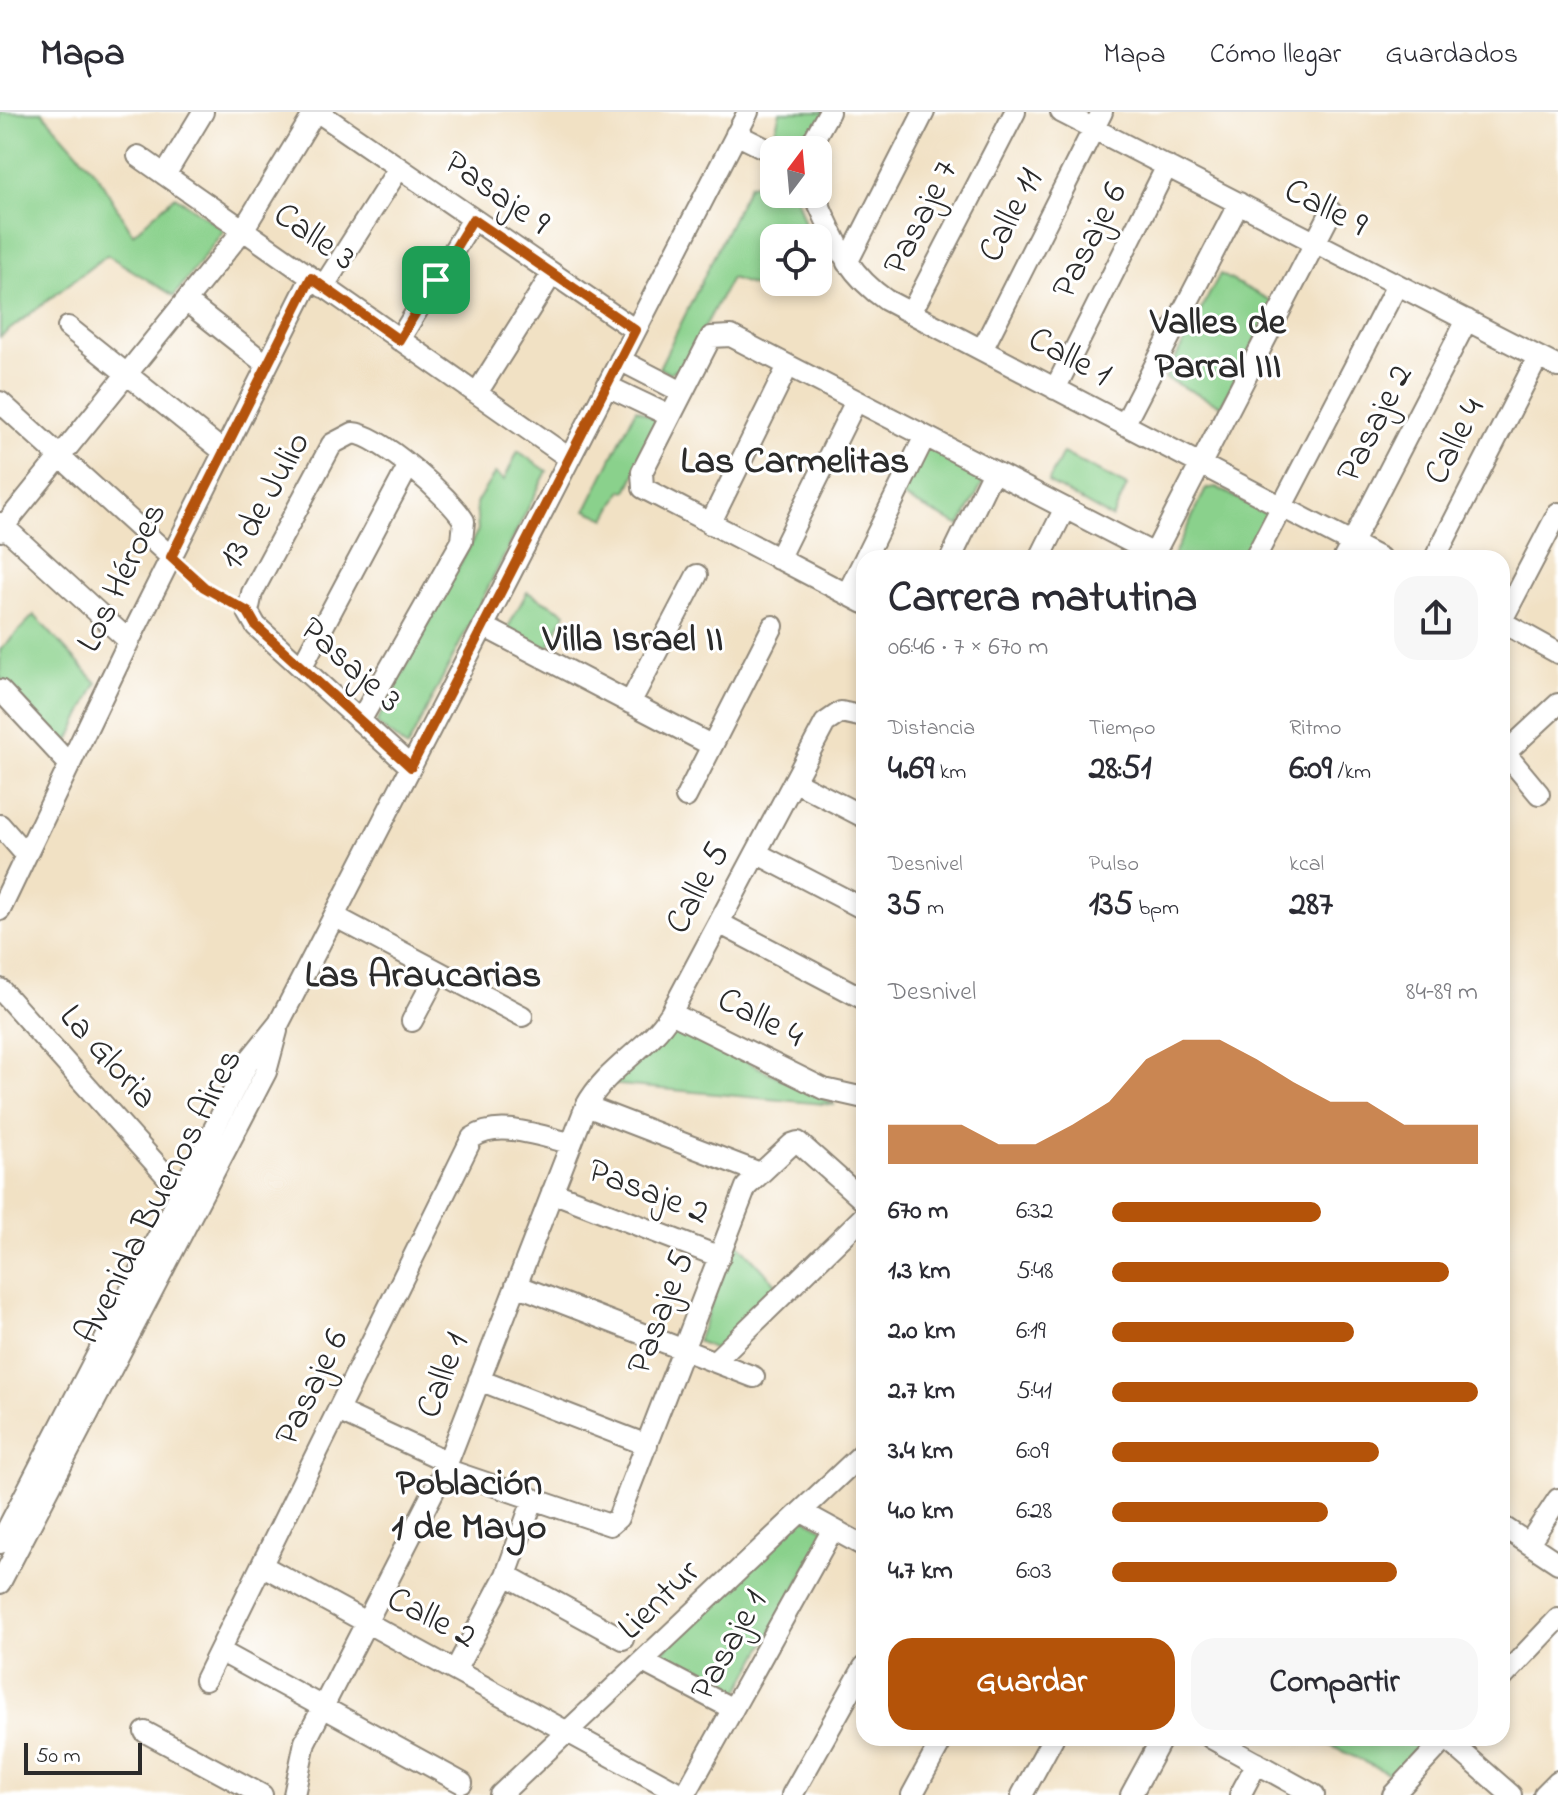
<!DOCTYPE html>
<html lang="es">
<meta charset="utf-8">
<style>
:root{--surface:#fff;--page:#f7f7f7;--text:#2b2b33;--muted:#7c7c81;--line:#e1e1e2;--accent:#b45309}
body{margin:0;font-family:"Indie Flower",sans-serif;background:var(--page);color:var(--text);height:100vh;display:flex;flex-direction:column;font-size:30px;white-space:nowrap}
*{box-sizing:border-box;margin:0}
p{font-size:26px;color:var(--muted)}
.icon{flex:none;width:44px;height:44px;fill:none;stroke:currentColor;stroke-width:2;stroke-linecap:round;stroke-linejoin:round}
.map{position:relative;flex:1;overflow:hidden}
.panel{position:absolute;left:856px;top:438px;width:654px;height:1196px;display:flex;flex-direction:column;background:var(--surface);border-radius:24px;box-shadow:0 4px 12px #0003}
.panel>*{flex:none}
.needle{width:52px;rotate:16deg}
.buttons{position:absolute;left:760px;top:24px;display:grid;gap:16px}
.buttons a{display:grid;place-items:center;width:72px;height:72px;border-radius:16px;background:var(--surface);box-shadow:0 4px 12px #0003;font-size:40px}
.scale{position:absolute;left:24px;bottom:20px;width:118px;box-sizing:border-box;padding-left:8px;border:4px solid #2b2b2b;border-top:0;font-size:22px;line-height:28px;white-space:nowrap;color:#2b2b2b;-webkit-text-stroke:6px #fff;paint-order:stroke}
.pin{position:absolute;display:grid;place-items:center;width:68px;height:68px;color:#fff;margin:-34px;border-radius:16px;box-shadow:0 4px 12px #0006}
.round{display:grid;place-items:center;flex:none;width:84px;height:84px;border-radius:24px;background:var(--page)}
.summary{display:flex;align-items:center;justify-content:space-between;height:136px;padding:0 32px}
h1{font-size:44px;font-weight:700;line-height:60px}
.stats{display:grid;grid-template-columns:repeat(3,1fr);gap:12px;height:136px;padding:8px 32px}
.stats div{display:grid;align-content:center}
.stats b{font-size:34px;font-weight:700}
.stats small{font-size:22px;font-weight:400}
.stats p{font-size:22px}
.chart{height:224px;padding:16px 32px}
.chart p{display:flex;justify-content:space-between}
.chart svg{width:100%;height:144px;margin-top:8px;fill:var(--accent);opacity:.7}
.cta{display:flex;gap:16px;margin-top:auto;padding:16px 32px}
.cta a{flex:1;height:92px;border-radius:24px;background:var(--accent);color:#fff;font-size:32px;font-weight:700;line-height:92px;text-align:center}
.cta a+a{background:var(--page);color:var(--text)}
ul{padding:0 32px;list-style:none;font-size:26px}
li{display:grid;grid-template-columns:128px 96px 1fr;align-items:center;height:60px}
li i{height:20px;border-radius:10px;background:var(--accent)}
header{display:flex;align-items:center;gap:48px;box-sizing:border-box;height:112px;padding:0 40px;background:var(--surface);border-bottom:2px solid var(--line)}
header strong{font-size:38px}
nav{display:flex;gap:44px;margin-inline-start:auto;font-size:28px}
.map>svg:first-child{display:block}
.green{fill:#8ad18c;stroke:#5a7e5c;stroke-width:2}
.lines{fill:none;stroke-linecap:round;stroke-linejoin:round}
.minor-casing{stroke:#8e8678;stroke-width:24}
.path{stroke:#8e8678;stroke-width:3;stroke-dasharray:2 6;stroke-linecap:butt}
.minor{stroke:#fff;stroke-width:20}
.route-casing{stroke:#fff;stroke-width:16}
.route{stroke:#b45309;stroke-width:10}
.labels{text-anchor:middle;dominant-baseline:central;stroke-width:6;stroke-linejoin:round;paint-order:stroke}
.street-label{font-size:36px;fill:#2b2b2b;stroke:#fff}
.neighbourhood-label{font-size:38px;font-weight:bold;fill:#2b2b2b;stroke:#fff}
</style>
<header>
<strong>Mapa</strong>
<nav><a>Mapa</a><a>Cómo llegar</a><a>Guardados</a></nav>
</header>
<div class="map">
<svg width="1558" height="1683" viewBox="0 0 1558 1683">
<rect width="100%" height="100%" fill="#fff"/>
<filter id="ink" filterUnits="userSpaceOnUse"><feTurbulence type="fractalNoise" baseFrequency=".0125" numOctaves="2"/><feDisplacementMap in="SourceGraphic" scale="16" xChannelSelector="R" yChannelSelector="G"/><feConvolveMatrix kernelMatrix="1 2 1 2 8 2 1 2 1" color-interpolation-filters="sRGB"/></filter>
<filter id="wash" filterUnits="userSpaceOnUse"><feTurbulence type="fractalNoise" baseFrequency=".006" numOctaves="4" result="noise"/><feDisplacementMap in="SourceGraphic" scale="32" xChannelSelector="R" yChannelSelector="G"/><feGaussianBlur stdDeviation="1.8" result="paint"/><feColorMatrix in="noise" values="0 0 0 0 0 0 0 0 0 0 0 0 0 0 0 0 0 1.4 0 .05"/><feComposite in="paint" operator="in"/></filter>
<g filter="url(#wash)">
<rect width="100%" height="100%" fill="#f1e1c4"/>
<path class="green" d="M0 0H42L96 61 133 122 175 84 224 118 174 184 107 143 0 225Z
M780 0H825L804 38 787 35 774 23Z
M771 71 774 82H795L808 121 805 126H774V170H781L775 181 731 166 683 255 669 261 659 256 749 73Z
M1220 162 1275 191 1221 294 1165 266Z
M636 297 657 307 658 315 627 379 622 378 606 407 586 398Z
M926 330 988 361 960 414 901 384Z
M518 339 547 359 407 636 376 611 478 418 476 391 495 361 504 368Z
M1063 341 1127 374 1112 406 1048 370Z
M1216 375 1271 404 1249 446H1172L1206 377Z
M527 480 566 501 547 538 507 517Z
M34 503 97 571 66 635 0 565V538Z
M673 913 835 993 609 972Z
M736 1129 779 1175 715 1237 697 1229Z
M803 1405 827 1419 732 1592 652 1550Z
M1315 1626H1418L1430 1637 1402 1668Z"/>
</g>
<g filter="url(#ink)">
<g class="lines">
<g class="minor-casing">
<path id="minor" d="M318 0 635 218
M1061 0 1558 255
M736 22 774 41
M808 38 829 0
M138 44 569 346
M165 63 203 0
M814 82C835 126 844 159 886 188L1380 446
M847 151 924 0
M323 175 399 56
M186 189 267 253
M911 201 1015 0
M68 215 224 340
M399 228 473 107
M982 238 1102 0
M620 248 682 280
M607 274 670 304
M1055 277 1167 54
M477 281 552 162
M0 290 171 445
M1124 313 1239 91
M0 411 129 529
M710 412 788 254
M0 419 243 118 315 0
M865 446 925 324
M951 446 993 359
M1040 446 1065 396
M1152 446 1331 100
M1255 446 1397 173
M1344 446 1467 208
M1435 446 1538 245
M778 447 856 289
M847 482 864 448
M864 491 643 376 642 360 711 225 731 224 1154 442
M1502 508 1558 401
M1502 510 1558 541
M483 514 711 633
M302 554 408 355
M0 578 70 653
M630 591 697 463
M360 609 462 429 464 409C451 386 379 322 353 321L332 332 252 481 248 500 256 514 411 655
M1502 631 1505 641 1539 682
M1502 644 1558 592
M794 669 864 705
M686 685 773 514
M0 713 26 743
M756 741 864 797
M0 798 129 529 311 166
M334 804 522 904
M719 811 864 887
M0 877 188 1088
M671 901 824 977 864 986
M412 909 438 860
M586 994 760 1061
M552 1080 720 1145
M516 1173 754 1265
M715 1249 864 1104
M479 1268 647 1333
M340 1300 448 1350
M445 1357 610 1413 618 1406 746 1075 792 1032 798 1030 864 1089
M802 1400 864 1434
M1502 1414 1558 1451
M0 1431 250 947 279 911 748 0
M1529 1431 1558 1387
M263 1454 683 1683
M506 1463 623 1527
M0 1471 266 960 277 919
M220 1539 462 1671
M645 1551 733 1597
M456 1557 506 1463 533 1388
M1502 1566 1558 1507
M205 1568 472 1026C499 1007 541 1025 571 1031
M145 1620 262 1683
M1211 1626 1314 1683
M1446 1626 1511 1683
M294 1683 305 1630 445 1357 586 994C607 955 648 938 671 901L825 611 841 600 864 605
M500 1683 864 1340
M685 1683 833 1417
M792 1683 864 1555
M912 1683 943 1626
M1022 1683 1053 1626
M1131 1683 1162 1626
M1240 1683 1257 1651
M1393 1683 1446 1626
M1544 1683 1558 1669"/>
</g>
<path class="path" d="M185 458 230 491"/>
<use href="#minor" class="minor"/>
</g>
</g>
<g class="lines" filter="url(#ink)">
<g class="route-casing">
<path id="route" d="M473 107 635 218 411 655 256 514 248 500 204 475 171 445 311 166 399 228Z"/>
</g>
<use href="#route" class="route"/>
</g>
<g class="labels">
<g class="street-label">
<text transform="translate(496 82) rotate(35)">Pasaje 9</text>
<text transform="translate(1325 97) rotate(27)">Calle 9</text>
<text transform="translate(1012 104) rotate(-63)">Calle 11</text>
<text transform="translate(922 106) rotate(-63)">Pasaje 7</text>
<text transform="translate(314 126) rotate(35)">Calle 3</text>
<text transform="translate(1091 129) rotate(-63)">Pasaje 6</text>
<text transform="translate(1069 246) rotate(28)">Calle 1</text>
<text transform="translate(1376 312) rotate(-63)">Pasaje 2</text>
<text transform="translate(1456 330) rotate(-63)">Calle 4</text>
<text transform="translate(266 389) rotate(-61)">13 de Julio</text>
<text transform="translate(123 466) rotate(-64)">Los Héroes</text>
<text transform="translate(350 554) rotate(42)">Pasaje 3</text>
<text transform="translate(699 777) rotate(-62)">Calle 5</text>
<text transform="translate(760 907) rotate(27)">Calle 4</text>
<text transform="translate(107 946) rotate(48)">La Gloria</text>
<text transform="translate(648 1081) rotate(21)">Pasaje 2</text>
<text transform="translate(160 1085) rotate(-63)">Avenida Buenos Aires</text>
<text transform="translate(662 1201) rotate(-69)">Pasaje 5</text>
<text transform="translate(444 1264) rotate(-69)">Calle 1</text>
<text transform="translate(313 1276) rotate(-64)">Pasaje 6</text>
<text transform="translate(660 1489) rotate(-44)">Lientur</text>
<text transform="translate(431 1507) rotate(27)">Calle 2</text>
<text transform="translate(730 1534) rotate(-61)">Pasaje 1</text>
</g>
<g class="neighbourhood-label">
<text x="1218" y="212">Valles de<tspan x="1218" dy="44">Parral III</tspan></text>
<text x="795" y="351">Las Carmelitas</text>
<text x="633" y="529">Villa Israel II</text>
<text x="423" y="865">Las Araucarias</text>
<text x="469" y="1373">Población<tspan x="469" dy="44">1 de Mayo</tspan></text>
</g>
</g>
</svg>
<div class="buttons">
<a><svg class="needle" viewBox="-14 -14 28 28"><path d="M0-13l5 13h-10z" fill="#e53935"/><path d="M0 13l5-13h-10z" fill="#7c7c81"/></svg></a>
<a><svg class="icon" aria-label="locate" viewBox="0 0 24 24"><circle cx="12" cy="12" r="6"/><path d="M12 2v4M12 18v4M2 12h4M18 12h4"/></svg></a>
</div>
<div class="scale">50 m</div>
<div class="pin" style="left:436px;top:168px;background:#1e9e55"><svg class="icon" aria-label="arrive" viewBox="0 0 24 24"><path d="M6 21V4h12l-3 4 3 4H6"/></svg></div>
<section class="panel">
<div class="summary"><div><h1>Carrera matutina</h1><p>06:46 · 7 × 670 m</p></div><a class="round"><svg class="icon" aria-label="share" viewBox="0 0 24 24"><path d="M12 15V3M7 8l5-5 5 5M5 13v7h14v-7"/></svg></a></div>
<div class="stats">
<div><p>Distancia</p><b>4.69<small> km</small></b></div>
<div><p>Tiempo</p><b>28:51</b></div>
<div><p>Ritmo</p><b>6:09<small> /km</small></b></div>
</div>
<div class="stats">
<div><p>Desnivel</p><b>35<small> m</small></b></div>
<div><p>Pulso</p><b>135<small> bpm</small></b></div>
<div><p>kcal</p><b>287</b></div>
</div>
<div class="chart"><p><span>Desnivel</span>84–89 m</p>
<svg viewBox="0 0 160 44" preserveAspectRatio="none"><path d="M0 44V32L10 32L20 32L30 38L40 38L50 32L60 25L70 12L80 6L90 6L100 12L110 19L120 25L130 25L140 32L150 32L160 32V44z"/></svg>
</div>
<ul>
<li><b>670 m</b>6:32<i style="width:57%"></i></li>
<li><b>1.3 km</b>5:48<i style="width:92%"></i></li>
<li><b>2.0 km</b>6:19<i style="width:66%"></i></li>
<li><b>2.7 km</b>5:41<i style="width:100%"></i></li>
<li><b>3.4 km</b>6:09<i style="width:73%"></i></li>
<li><b>4.0 km</b>6:28<i style="width:59%"></i></li>
<li><b>4.7 km</b>6:03<i style="width:78%"></i></li>
</ul>
<div class="cta"><a>Guardar</a><a>Compartir</a></div>
</section>
</div>
